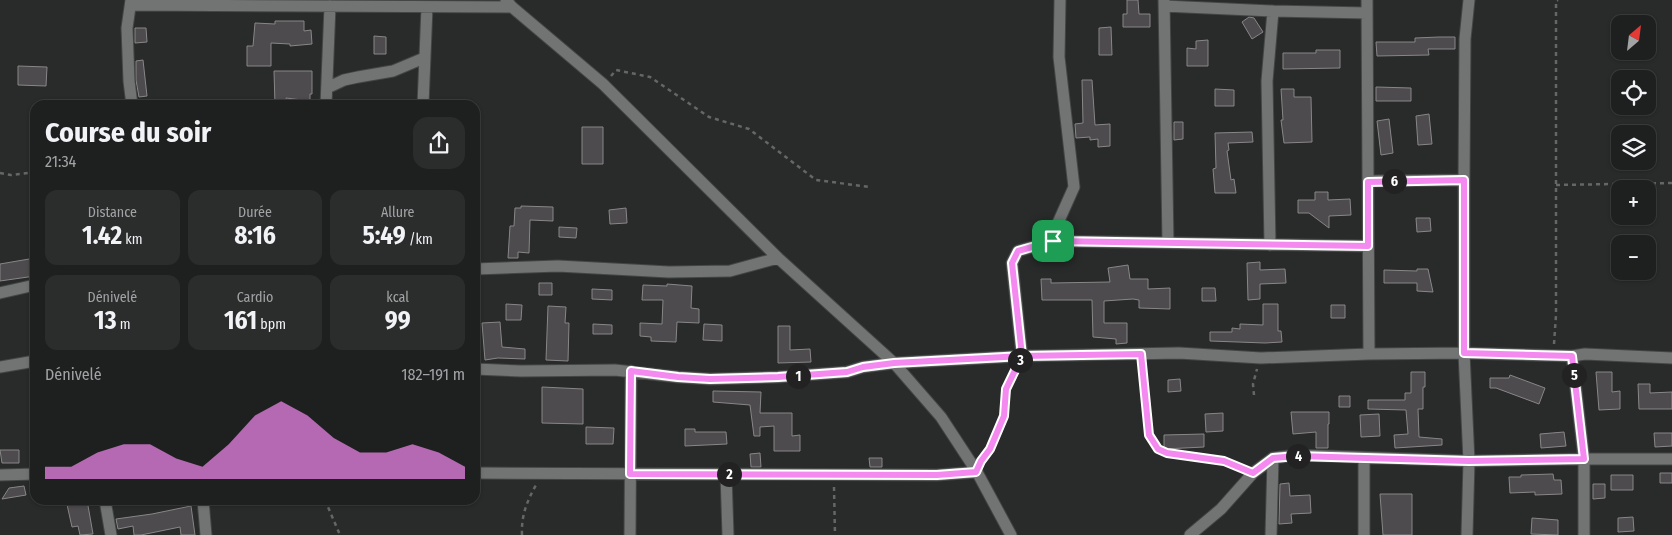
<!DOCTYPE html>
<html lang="fr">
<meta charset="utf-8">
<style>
:root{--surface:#1e2020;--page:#2b2d2d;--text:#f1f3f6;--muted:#a1a3a5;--line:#3c3e3e;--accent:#f489f0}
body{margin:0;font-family:"Fira Sans Condensed",sans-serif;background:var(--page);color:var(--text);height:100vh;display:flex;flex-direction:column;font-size:19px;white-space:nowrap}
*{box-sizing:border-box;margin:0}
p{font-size:16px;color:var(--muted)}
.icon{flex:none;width:28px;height:28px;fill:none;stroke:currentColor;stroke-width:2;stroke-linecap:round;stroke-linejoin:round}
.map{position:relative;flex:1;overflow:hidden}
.drawer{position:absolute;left:30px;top:100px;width:450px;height:405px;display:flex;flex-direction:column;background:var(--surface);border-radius:15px;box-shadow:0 1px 4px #0004,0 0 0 1px var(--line)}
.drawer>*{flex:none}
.needle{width:32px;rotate:28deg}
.buttons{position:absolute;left:1611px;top:15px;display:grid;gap:10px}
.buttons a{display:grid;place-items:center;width:45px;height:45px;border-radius:10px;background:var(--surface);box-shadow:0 1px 4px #0004,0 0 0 1px var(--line);font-size:25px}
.pin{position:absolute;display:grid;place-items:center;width:42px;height:42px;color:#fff;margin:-21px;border-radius:10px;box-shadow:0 2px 8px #0006}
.km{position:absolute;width:25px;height:25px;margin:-12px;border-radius:50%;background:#222;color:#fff;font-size:14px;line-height:25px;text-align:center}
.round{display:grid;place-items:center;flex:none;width:52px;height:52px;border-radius:15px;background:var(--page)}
.head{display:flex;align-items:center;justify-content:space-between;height:85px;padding:0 15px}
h1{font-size:28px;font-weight:700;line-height:38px}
.figures{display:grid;grid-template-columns:repeat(3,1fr);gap:8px;height:85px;padding:5px 15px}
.figures div{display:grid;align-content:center;border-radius:12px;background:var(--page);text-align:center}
.figures b{font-size:25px;font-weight:700}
.figures small{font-size:14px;font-weight:400}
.figures p{font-size:14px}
.chart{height:140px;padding:10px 15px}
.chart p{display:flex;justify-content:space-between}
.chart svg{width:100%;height:90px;margin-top:5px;fill:var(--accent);opacity:.7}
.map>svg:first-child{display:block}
.building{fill:#4d4b4d;stroke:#898688}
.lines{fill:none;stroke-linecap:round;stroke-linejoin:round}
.minor-casing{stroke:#444645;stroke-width:13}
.path{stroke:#646766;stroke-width:2.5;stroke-dasharray:4 4;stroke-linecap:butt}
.minor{stroke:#717473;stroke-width:11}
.route-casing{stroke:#fff;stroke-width:10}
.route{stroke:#f489f0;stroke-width:6}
</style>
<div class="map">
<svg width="1672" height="535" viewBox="0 0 1672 535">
<rect width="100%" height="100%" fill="#282b2a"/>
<path class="building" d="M1127 0H1138L1139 14H1150V27H1123V14H1127Z
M1249 17 1254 18 1263 32 1252 39 1242 22Z
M275 21H304V31L311 30 312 44 290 46V44L271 43V66H247V46H253L255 23 275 24Z
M1111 27 1112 55H1099V28Z
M135 28H146L147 42 135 43Z
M374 36 386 37V54H374Z
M1439 37H1455V49H1428L1429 55 1377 56 1376 42H1415V38Z
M1208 40V66H1187V48L1196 49V41Z
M1316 50H1340V68L1283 69V53H1316Z
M143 60 147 96 139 97 136 80V61Z
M18 66 47 67 46 86 18 85Z
M274 71H312V94H310V101L286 98 287 105H275Z
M1082 80H1092L1095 125 1110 124V146L1098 147V139L1090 140V137L1076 138 1075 124 1083 123Z
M1376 87 1411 88V101H1376Z
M1215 89 1234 90V106H1215Z
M1281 89H1294V97H1311L1312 142 1284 143 1281 120H1283Z
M1429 114 1432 144 1418 145 1416 116Z
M1389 119 1393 153 1381 155 1377 121Z
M1174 122H1183V139L1174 140Z
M582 127H603V164H582Z
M1252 132 1253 142 1228 143 1229 150 1227 151 1231 180 1234 179 1236 193H1215L1213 169 1216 168 1215 133Z
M1315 192H1328V200L1350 199 1351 215 1329 216V228L1309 213H1298V200H1315Z
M521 206 553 207V221L530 220 529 253 518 252V258H508L510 226H514L515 208H521Z
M626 208 627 223 610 224 609 210Z
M1416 218H1430L1431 231 1417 232Z
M559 227 577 228 576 238 559 237Z
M35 258V276L0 281V264Z
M1260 262V270L1285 269 1286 283 1260 284V299L1248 300 1247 263Z
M1128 265 1130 279H1148V289L1170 288V309L1139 308V300L1133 299 1104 301V323H1127V343L1116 344V339L1093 337 1092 300H1042L1041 279H1051V283L1110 282 1108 268Z
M1417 269H1428L1433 292 1417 291V283H1384V270L1417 271Z
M539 283H552V295H539Z
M667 284 692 286 691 308 699 309V323L677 322 676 342 651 341V337L640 336V323L662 324 663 300H642L643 285 667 286Z
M1202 288H1215L1216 301H1202Z
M592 289 612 290V300L592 299Z
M506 304 522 305 521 320H506Z
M1263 304H1278V331H1281L1282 342 1265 343 1210 341V332H1232V328L1240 329V324L1263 325Z
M1331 305H1345V318H1331Z
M548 306 566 307 565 323H569L568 361 546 360Z
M500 322 502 347 525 349V359L498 358 485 360 482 323Z
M593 324 612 325V334H593Z
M704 324 722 325V341L703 340Z
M778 326H790V350L810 349 811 362 778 363Z
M1411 372H1425V387H1423V409H1418L1419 437 1442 439V445L1395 448 1394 435 1408 434 1406 410 1368 409V400H1405V393H1411Z
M1596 372H1612V392L1620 391V409L1599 410Z
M1510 375 1545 388 1539 404 1496 388H1490V378H1509Z
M1180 379 1181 391 1168 392V380Z
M1638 384H1650V393L1672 392V409H1639Z
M542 387 583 389V424L542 423Z
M713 391 761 392 760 413H792V436L800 435V451H774V426L760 427V436H754L750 405 713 402Z
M1339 396H1350V407H1339Z
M1291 412H1329V424H1328V448H1316V432L1293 434Z
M1223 413V431L1206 432 1205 414Z
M1379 414 1380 436 1361 437 1360 415Z
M586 427 614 428 613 444H586Z
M685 429H695V432H726L727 444 685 446Z
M1564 432 1566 446 1541 448 1540 434Z
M1654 433H1672V446L1655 447Z
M1204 434V447L1164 449V435Z
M0 450H19V463H2Z
M760 453 761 467H751L750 454Z
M869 458H882V467H870Z
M1660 473H1672V483H1660Z
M1553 474 1554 480H1561L1562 494 1535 495V492L1510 493 1509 477H1521V475Z
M1611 475H1633V490H1611Z
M1289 483 1290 496 1310 495 1311 513 1291 514 1292 523 1279 524 1280 484Z
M1593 484H1605V498L1593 499Z
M24 486 26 495 2 499 9 488Z
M1380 494H1412V535H1383Z
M66 500H87L93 534 80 535 78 526 72 527Z
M191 506 195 535H181L180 527 141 535H134L133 526 118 529 116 519 152 514Z
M1633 517 1634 531 1618 532V518Z
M1532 518 1558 520V535L1531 534Z"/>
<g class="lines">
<g class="minor-casing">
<path id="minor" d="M131 0 127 28 129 81 132 105
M506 0 512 7 603 84 778 258 894 363 941 417 977 472 1011 535
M1164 0 1168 243
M1367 0 1369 354
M131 5 512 7
M1164 6 1273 11 1367 13
M327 88 344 80 358 77 393 71 424 58
M326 105 330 6
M423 105 427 7
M1368 181 1464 180
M1053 241 1368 246
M1270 245 1267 81 1273 11
M475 269 558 266 669 272 730 271 778 258
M0 293 35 285
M1022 356 1012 263 1018 251 1053 241 1057 225 1074 187 1059 57 1060 0
M1572 356 1584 459V535
M0 367 35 361
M475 369 521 371 615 370 678 377 710 379 778 377 847 372 863 367 894 363 1022 356 1179 353 1261 358 1369 354 1464 353 1572 356 1585 354 1672 358
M1364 458V535
M475 473 937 475 977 472
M726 474 728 535
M0 475 35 474
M105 500 111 535
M203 500 206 535
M630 535 631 371
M1190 535 1221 509 1253 473 1273 458 1297 455 1469 461 1584 459H1672
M1271 535 1273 458
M1467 535 1469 461 1464 353V180L1465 39 1469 0"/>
</g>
<path class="path" d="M611 76 616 70 650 77 709 117 749 129 816 180 870 187
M0 173 11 175 35 172
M1556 185 1672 183
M1554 344 1556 315V1L1558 0
M1142 365 1149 435 1158 449 1167 453 1224 461 1243 468
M1254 395 1253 384 1257 369
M983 459 990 449 1004 416 1006 389 1017 368
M834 487 835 535
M325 500 340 535
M522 535C521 516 527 501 536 485"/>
<use href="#minor" class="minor"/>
</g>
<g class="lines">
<g class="route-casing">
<path id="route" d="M1053 241 1018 251 1012 263 1022 356 894 363 863 367 847 372 778 377 710 379 678 377 631 371 630 474 937 475 976 472 981 461 990 449 1004 416 1006 389 1022 356 1141 354 1149 435 1158 449 1167 453 1224 461 1253 473 1273 458 1297 456 1469 461 1584 459 1572 356 1464 353V180L1368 182V246L1053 241"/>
</g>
<use href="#route" class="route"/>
</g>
</svg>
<div class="buttons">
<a><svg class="needle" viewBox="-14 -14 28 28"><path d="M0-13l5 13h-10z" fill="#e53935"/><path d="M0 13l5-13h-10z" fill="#a1a3a5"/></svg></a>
<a><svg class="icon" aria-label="locate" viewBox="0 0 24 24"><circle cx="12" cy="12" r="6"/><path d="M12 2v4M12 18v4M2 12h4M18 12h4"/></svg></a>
<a><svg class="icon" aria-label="layers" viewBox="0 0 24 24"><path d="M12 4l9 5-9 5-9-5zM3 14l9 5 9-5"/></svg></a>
<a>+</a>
<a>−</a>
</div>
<div class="pin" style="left:1053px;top:241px;background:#1e9e55"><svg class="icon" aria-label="arrive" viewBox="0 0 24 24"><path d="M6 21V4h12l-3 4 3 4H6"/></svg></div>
<b class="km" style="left:798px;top:376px">1</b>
<b class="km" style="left:729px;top:474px">2</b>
<b class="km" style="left:1020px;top:360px">3</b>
<b class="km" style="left:1298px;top:456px">4</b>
<b class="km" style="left:1574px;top:375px">5</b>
<b class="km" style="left:1394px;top:181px">6</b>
<section class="drawer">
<div class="head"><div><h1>Course du soir</h1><p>21:34</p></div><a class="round"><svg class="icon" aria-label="share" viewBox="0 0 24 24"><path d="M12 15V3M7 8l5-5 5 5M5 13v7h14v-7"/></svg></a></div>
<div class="figures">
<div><p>Distance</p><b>1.42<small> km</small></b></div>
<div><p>Durée</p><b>8:16</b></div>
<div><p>Allure</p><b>5:49<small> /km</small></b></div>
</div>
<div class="figures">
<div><p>Dénivelé</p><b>13<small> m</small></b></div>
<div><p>Cardio</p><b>161<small> bpm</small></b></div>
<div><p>kcal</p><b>99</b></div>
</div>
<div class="chart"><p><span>Dénivelé</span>182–191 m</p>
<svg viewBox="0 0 160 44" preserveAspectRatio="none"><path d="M0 44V38L10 38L20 31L30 27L40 27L50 34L60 38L70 27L80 13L90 6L100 13L110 24L120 31L130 31L140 27L150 31L160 38V44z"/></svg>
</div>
</section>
</div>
